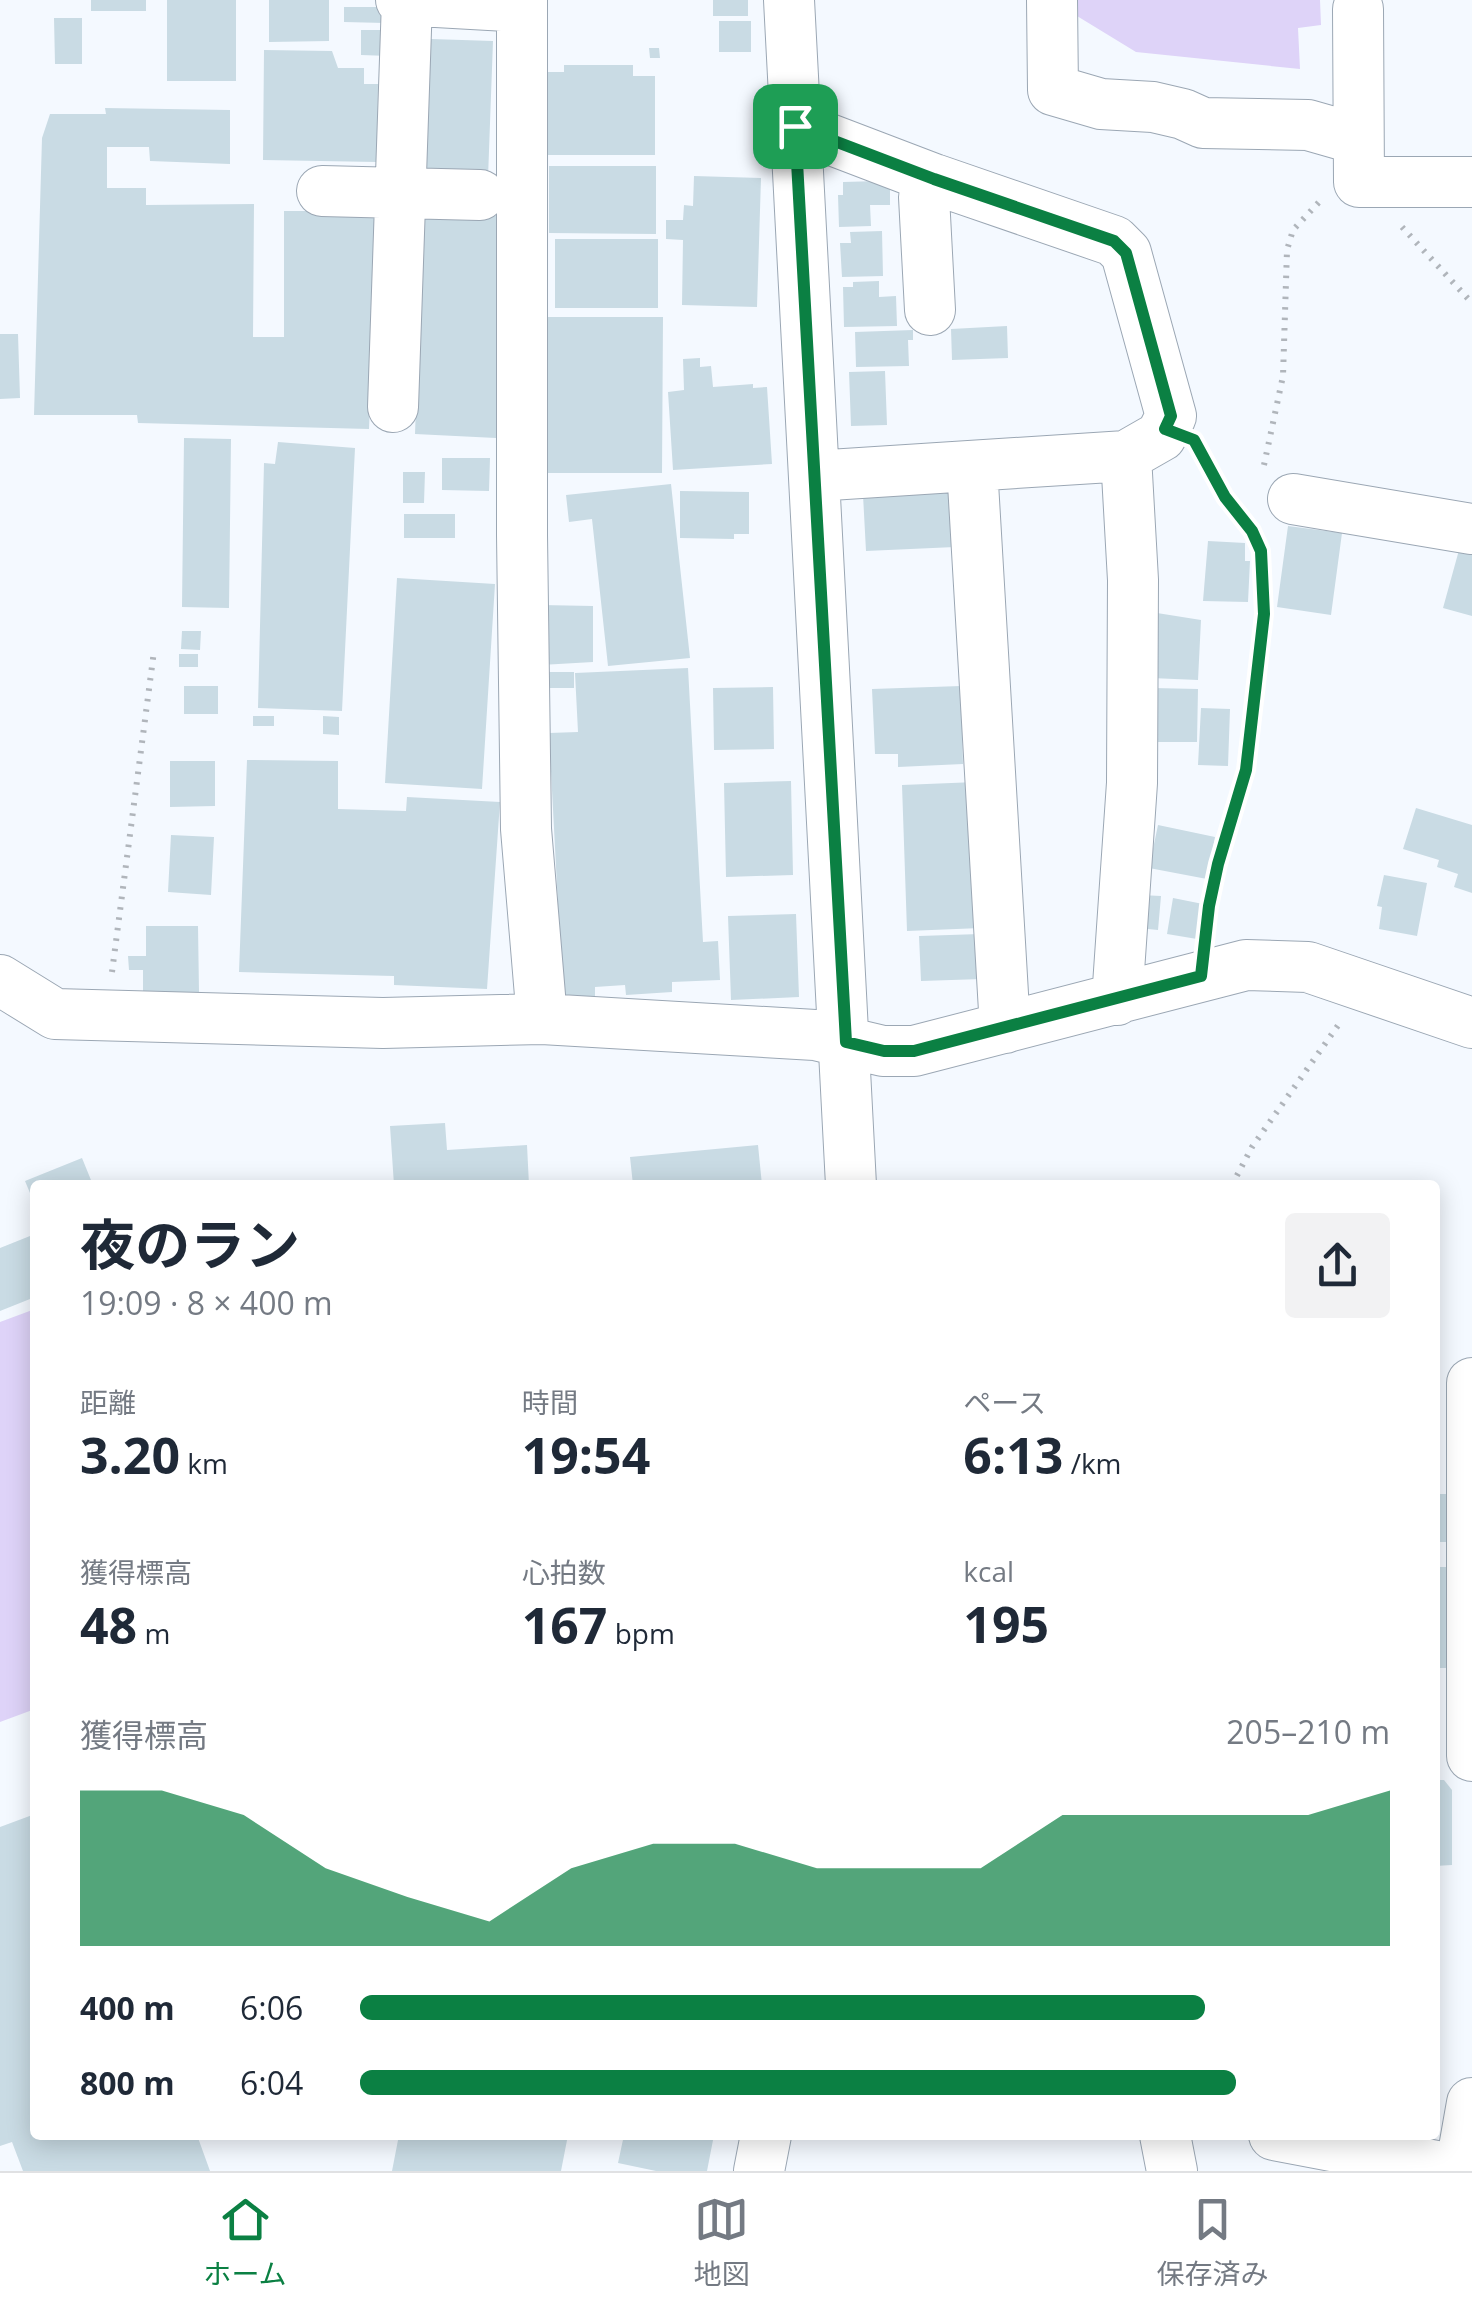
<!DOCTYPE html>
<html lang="ja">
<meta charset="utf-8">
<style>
:root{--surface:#fff;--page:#f2f2f3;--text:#1f2937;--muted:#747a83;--line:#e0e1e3;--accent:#0b8043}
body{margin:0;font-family:"Open Sans","Noto Sans JP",sans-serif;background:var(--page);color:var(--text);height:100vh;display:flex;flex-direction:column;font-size:38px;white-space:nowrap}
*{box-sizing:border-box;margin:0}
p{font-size:32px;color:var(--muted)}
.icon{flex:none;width:55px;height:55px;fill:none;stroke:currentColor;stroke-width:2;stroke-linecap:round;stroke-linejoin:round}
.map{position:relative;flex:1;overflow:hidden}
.details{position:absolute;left:30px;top:1180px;width:1410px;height:960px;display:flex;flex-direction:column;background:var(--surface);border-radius:10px;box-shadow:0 5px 25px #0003}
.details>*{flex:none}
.pin{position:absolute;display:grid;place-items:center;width:85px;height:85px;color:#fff;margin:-42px;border-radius:20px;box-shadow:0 5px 15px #0006}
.round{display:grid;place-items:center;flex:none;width:105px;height:105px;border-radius:10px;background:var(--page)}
.head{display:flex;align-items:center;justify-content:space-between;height:170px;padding:0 50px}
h1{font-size:55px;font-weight:700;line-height:75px}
.figures{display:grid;grid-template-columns:repeat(3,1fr);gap:15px;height:170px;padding:10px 50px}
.figures div{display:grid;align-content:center}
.figures b{font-size:50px;font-weight:700}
.figures small{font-size:28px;font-weight:400}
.figures p{font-size:28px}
.chart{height:280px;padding:20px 50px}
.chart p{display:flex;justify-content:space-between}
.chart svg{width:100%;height:180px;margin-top:10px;fill:var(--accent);opacity:.7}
ul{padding:0 50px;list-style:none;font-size:32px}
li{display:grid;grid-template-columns:160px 120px 1fr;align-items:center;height:75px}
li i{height:25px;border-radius:12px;background:var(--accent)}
.tabs{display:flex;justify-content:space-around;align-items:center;height:140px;border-top:2px solid var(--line);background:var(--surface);font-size:28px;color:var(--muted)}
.tabs a{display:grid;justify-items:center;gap:5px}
.tabs .active{color:var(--accent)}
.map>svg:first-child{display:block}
.green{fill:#ded3f8}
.building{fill:#c9dbe4}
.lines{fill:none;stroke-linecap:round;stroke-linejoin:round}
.minor-casing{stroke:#9ba7b4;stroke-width:52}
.path{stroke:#b0b5bb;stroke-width:6;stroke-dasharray:2.5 8;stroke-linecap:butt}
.minor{stroke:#fff;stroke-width:50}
.route-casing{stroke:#fff;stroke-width:20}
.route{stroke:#0b8043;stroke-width:12}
</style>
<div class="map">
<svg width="1472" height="2171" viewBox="0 0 1472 2171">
<rect width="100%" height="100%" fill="#f4f9ff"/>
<path class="green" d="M1059 0H1320L1321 25 1298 28 1300 69 1136 52 1059 5Z
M35 1309V1709L0 1722V1322Z"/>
<path class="building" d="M91 0H146V11H91Z
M167 0H236V81H167Z
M269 0H329V41L269 42Z
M713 0H748V16H713Z
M344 7H385V23L344 22Z
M54 18H82V64H55Z
M719 21H751V52H719Z
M361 30H389V56L361 55Z
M431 39 493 41 488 178 426 176Z
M649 48H659L660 58H650Z
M264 50 332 51 338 68H364V84H378L377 162 263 160Z
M564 65H633V76H655V155H548V72H564Z
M105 108 230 110V164L150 161 149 147H107V188H146V205L254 204 253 337H284V211H378L369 429 138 423 137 415H34L42 138 50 114H106Z
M549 166H656V234L549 233Z
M694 176 761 178 757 307 682 305 683 240 666 239V220H683L684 205 693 206Z
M879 181V185H890V205H870L871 226 839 227 838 195H843V182Z
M423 213 505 216 496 438 415 434Z
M882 231 883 276 842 277 840 243H851L850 232Z
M555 239H658V308H555Z
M879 281V297L896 296 897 326 844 327 843 287H853V282Z
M545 317H663L662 473H545Z
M1007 326 1008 358 952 360 951 329Z
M913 330V340H908L909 366 856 367 855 332Z
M0 334H18L20 398 0 399Z
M700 358V367L711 366 713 387 753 384V388L767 387 772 464 673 470 668 392 684 390 683 359Z
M885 371 887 425 851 426 849 372Z
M184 438 231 439 229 608 182 607Z
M278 442 355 448 342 711 258 708 264 463 275 464Z
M442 458H490L489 491 442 490Z
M403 472H425L424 503H403Z
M671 484 690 658 608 666 592 519 569 522 566 495Z
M680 491 749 492V534H734V539L680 538Z
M952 491 955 547 866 551 863 495Z
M404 514H455V538H404Z
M1288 526 1342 533 1331 615 1277 607Z
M1208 541 1245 543V561H1250L1248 602 1203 601Z
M1459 550 1472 553V616L1443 608Z
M397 578 495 584 482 789 385 783Z
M541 605 593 606V662L541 665Z
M1157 613 1201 620 1198 680 1151 678Z
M182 631H201L200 650 181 649Z
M179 654H198V667H179Z
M688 668 703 942 718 941 720 980 672 982V992L626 995 625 985 595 987V998L563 1000 549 733 578 732 575 673Z
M545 672H574V688H545Z
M184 686H218V714H184Z
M961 686V709H970L971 730H962L963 764 898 767V754H875L872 689Z
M773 687 774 749 714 750 713 688Z
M1153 688 1198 689 1197 742H1151Z
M1201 708 1230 709 1228 766 1198 765Z
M253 716H274V726H253Z
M323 716 339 717V735L323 734Z
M247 760 338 761V809L406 811 407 797 500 802 487 989 394 985V976L239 972Z
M170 761H215V806L170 807Z
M791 781 793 875 726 877 724 783Z
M976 782 981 928 907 931 902 785Z
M1416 808 1472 825V893L1454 887 1458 874 1437 867 1439 860 1403 849Z
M1158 825 1215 837 1207 879 1149 868Z
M171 835 214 837 211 895 168 892Z
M1384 875 1427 883 1417 936 1379 929 1382 907 1377 906Z
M1140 895 1161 896 1158 930 1138 928Z
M1173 898 1203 904 1197 939 1167 934Z
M796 914 799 997 731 1000 728 916Z
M146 926H198L199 992H143V970H129L128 956H146Z
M980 934 982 979 921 981 919 936Z
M445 1123 447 1150 527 1145 529 1185H394L390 1126Z
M758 1145 762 1185H633L630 1157Z
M82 1158 93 1185H35V1205L25 1181Z
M35 1234V1297L0 1311V1248Z
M1435 1494H1452V1542H1435Z
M1435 1567H1447L1446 1586H1455V1626L1446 1625V1632L1455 1633V1668H1435Z
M1435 1780H1444L1452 1790V1865L1435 1866Z
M35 1814V2135H197L210 2171H23L12 2142 0 2146V1827Z
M399 2135H568L561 2171H392Z
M624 2135H714L707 2171H656L618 2163Z"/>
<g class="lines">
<g class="minor-casing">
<path id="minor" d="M401 0 522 7
M522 0V535L526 829 542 1019
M789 0 851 1185
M1052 0 1053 90 1101 104 1153 107 1183 114 1203 123 1308 125 1357 139
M1358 9 1359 182H1472
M795 126 934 179 1114 241 1126 253 1171 416 1161 436 1126 456 814 476
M322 191 480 195
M930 310 924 197 934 179
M393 407 407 1
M972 466 1005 1028
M1293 499 1472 529
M0 980 55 1014 383 1023 542 1019 815 1035 883 1051H914L1246 965 1308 967 1472 1023
M1117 1000 1132 783 1133 580 1126 456
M1472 1383V1756
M1165 2135 1172 2171
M1274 2135 1463 2171
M759 2171 766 2135
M1460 2171 1472 2103"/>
</g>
<path class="path" d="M1402 227 1472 303
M1201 451 1225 497 1252 531 1261 551 1264 614 1246 770 1218 863 1206 930
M1264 465 1283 376 1287 250 1293 230 1320 201
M112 972 154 651
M1232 1185 1252 1147 1339 1024"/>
<use href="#minor" class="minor"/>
</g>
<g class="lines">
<g class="route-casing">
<path id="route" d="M795 126 934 179 1114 241 1126 253 1171 416 1165 429 1194 440 1225 497 1252 531 1261 551 1264 614 1246 770 1218 864 1209 906 1201 976 914 1051H884L846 1042Z"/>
</g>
<use href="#route" class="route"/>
</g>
</svg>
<div class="pin" style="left:795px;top:126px;background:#1e9e55"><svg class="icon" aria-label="arrive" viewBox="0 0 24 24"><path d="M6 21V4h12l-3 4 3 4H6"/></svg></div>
<section class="details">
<div class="head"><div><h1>夜のラン</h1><p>19:09 · 8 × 400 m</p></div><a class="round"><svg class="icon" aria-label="share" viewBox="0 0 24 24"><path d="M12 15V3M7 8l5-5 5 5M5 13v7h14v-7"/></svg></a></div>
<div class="figures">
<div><p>距離</p><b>3.20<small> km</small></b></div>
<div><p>時間</p><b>19:54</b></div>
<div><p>ペース</p><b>6:13<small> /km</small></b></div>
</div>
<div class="figures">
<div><p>獲得標高</p><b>48<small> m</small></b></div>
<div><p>心拍数</p><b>167<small> bpm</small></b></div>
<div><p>kcal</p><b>195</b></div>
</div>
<div class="chart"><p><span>獲得標高</span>205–210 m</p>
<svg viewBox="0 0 160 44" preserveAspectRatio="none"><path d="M0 44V6L10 6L20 12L30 25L40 32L50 38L60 25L70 19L80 19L90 25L100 25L110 25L120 12L130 12L140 12L150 12L160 6V44z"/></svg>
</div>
<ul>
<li><b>400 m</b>6:06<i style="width:82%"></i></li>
<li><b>800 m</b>6:04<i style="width:85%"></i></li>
</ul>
</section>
</div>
<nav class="tabs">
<a class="active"><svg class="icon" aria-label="home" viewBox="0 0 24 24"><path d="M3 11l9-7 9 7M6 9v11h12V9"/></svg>ホーム</a>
<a><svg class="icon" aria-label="map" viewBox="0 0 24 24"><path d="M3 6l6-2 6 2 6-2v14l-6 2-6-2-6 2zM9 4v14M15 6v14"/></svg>地図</a>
<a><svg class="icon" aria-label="saved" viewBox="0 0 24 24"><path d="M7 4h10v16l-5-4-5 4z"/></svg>保存済み</a>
</nav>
